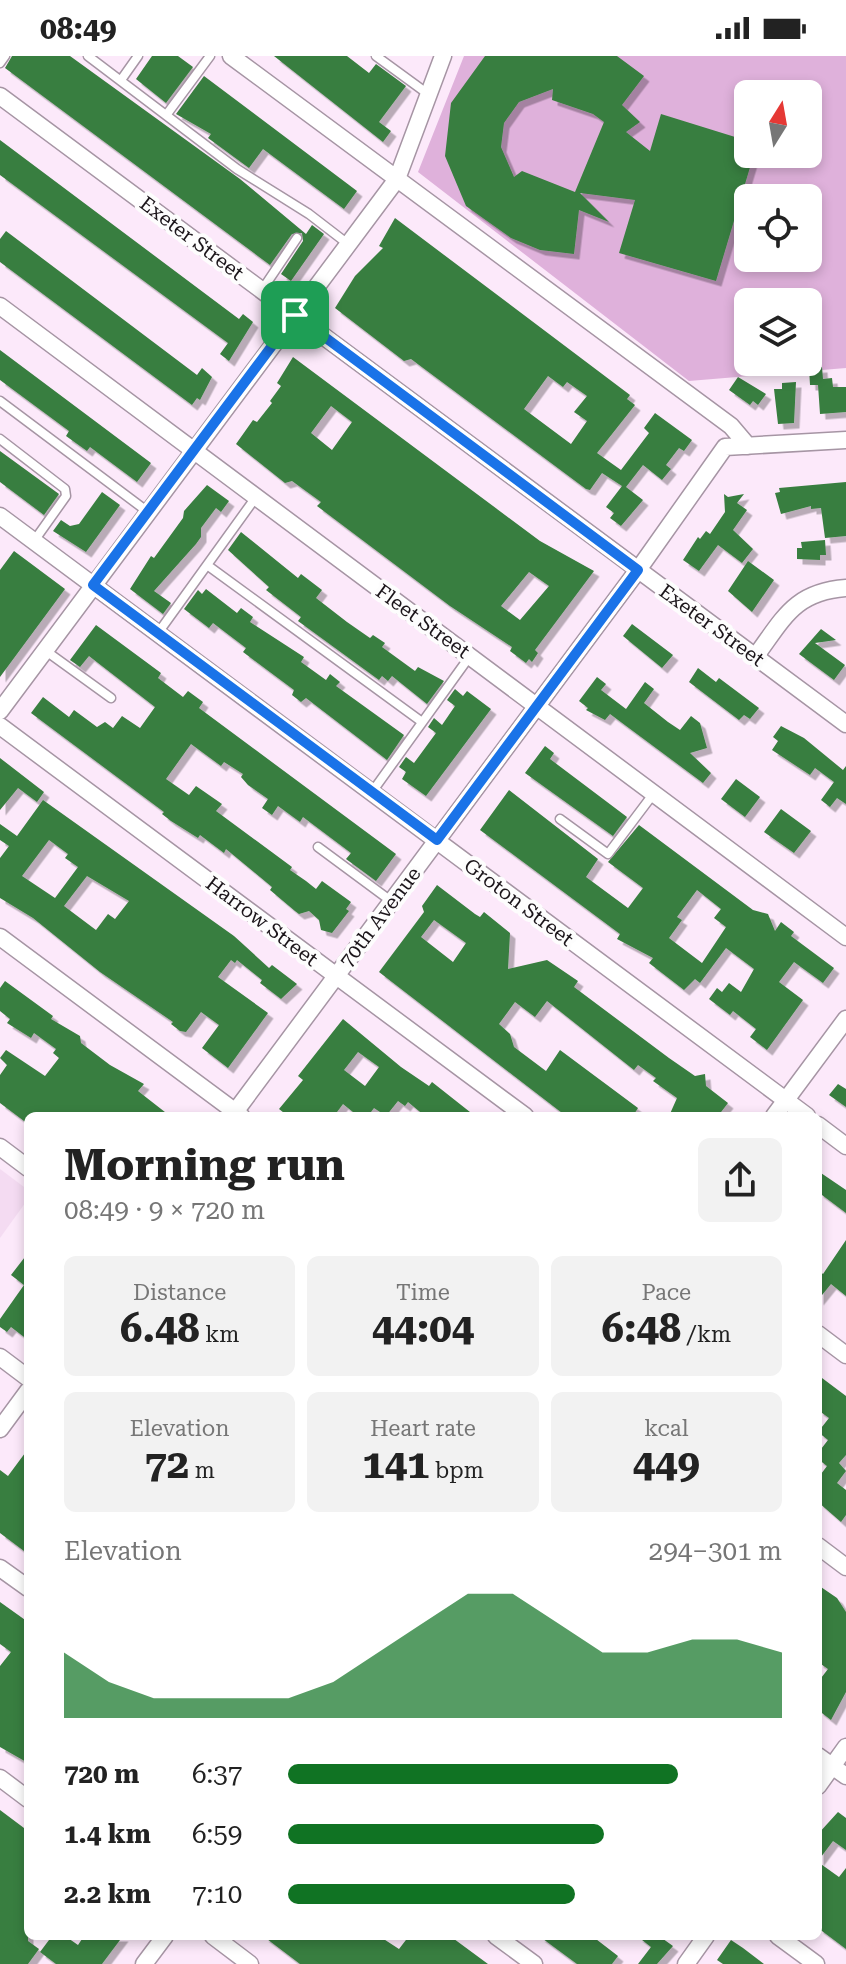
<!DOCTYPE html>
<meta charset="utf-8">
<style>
:root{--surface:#fff;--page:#f2f2f2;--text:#222;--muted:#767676;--accent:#107323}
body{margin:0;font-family:"Roboto Serif",serif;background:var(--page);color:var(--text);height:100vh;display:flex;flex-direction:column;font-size:30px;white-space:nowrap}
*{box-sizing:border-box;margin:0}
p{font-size:26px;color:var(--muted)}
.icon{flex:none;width:44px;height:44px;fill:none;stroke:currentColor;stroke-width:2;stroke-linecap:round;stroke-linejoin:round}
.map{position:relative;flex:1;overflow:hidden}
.drawer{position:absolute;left:24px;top:1056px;width:798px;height:828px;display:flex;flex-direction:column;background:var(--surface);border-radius:12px;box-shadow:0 4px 12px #0003}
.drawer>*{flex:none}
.needle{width:52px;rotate:11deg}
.buttons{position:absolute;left:734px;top:24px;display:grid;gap:16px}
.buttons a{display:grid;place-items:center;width:88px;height:88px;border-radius:12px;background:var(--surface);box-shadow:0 4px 12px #0003;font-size:40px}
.pin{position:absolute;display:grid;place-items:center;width:68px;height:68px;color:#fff;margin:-34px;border-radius:16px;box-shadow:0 4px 12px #0006}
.round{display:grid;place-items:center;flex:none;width:84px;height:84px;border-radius:12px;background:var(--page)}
.head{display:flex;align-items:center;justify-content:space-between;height:136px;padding:0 40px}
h1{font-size:44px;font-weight:700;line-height:60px}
.figures{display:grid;grid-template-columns:repeat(3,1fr);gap:12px;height:136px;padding:8px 40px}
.figures div{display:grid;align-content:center;border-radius:12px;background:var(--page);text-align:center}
.figures b{font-size:40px;font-weight:700}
.figures small{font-size:22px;font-weight:400}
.figures p{font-size:22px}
.chart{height:224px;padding:16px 40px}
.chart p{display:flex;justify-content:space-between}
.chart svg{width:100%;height:144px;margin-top:8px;fill:var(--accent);opacity:.7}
ul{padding:0 40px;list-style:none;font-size:26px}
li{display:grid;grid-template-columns:128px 96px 1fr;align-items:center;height:60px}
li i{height:20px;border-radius:10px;background:var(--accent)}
.status{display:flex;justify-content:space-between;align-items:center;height:56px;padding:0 40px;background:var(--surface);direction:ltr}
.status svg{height:22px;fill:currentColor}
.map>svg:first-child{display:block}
.built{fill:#f4dbf2}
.green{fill:#dfb1db;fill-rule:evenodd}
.building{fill:#397e3f;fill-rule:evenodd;filter:url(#shadow)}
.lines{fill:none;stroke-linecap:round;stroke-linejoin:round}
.lane-casing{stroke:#a695a4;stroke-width:11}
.street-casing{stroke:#a695a4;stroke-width:19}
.lane{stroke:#fff;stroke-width:8}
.street{stroke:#fff;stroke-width:16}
.route-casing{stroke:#fff;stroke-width:16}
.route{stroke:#1a73e8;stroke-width:10}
.labels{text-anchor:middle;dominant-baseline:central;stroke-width:8;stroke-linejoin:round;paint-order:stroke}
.street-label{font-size:20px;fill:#1b151a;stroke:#fdfdfd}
</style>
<div class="status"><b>08:49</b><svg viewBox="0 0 49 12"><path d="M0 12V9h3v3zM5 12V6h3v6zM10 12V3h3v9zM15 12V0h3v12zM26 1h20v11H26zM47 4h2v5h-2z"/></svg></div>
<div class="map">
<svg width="846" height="1908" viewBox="0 0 846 1908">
<defs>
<filter id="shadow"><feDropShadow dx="5.5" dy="5.5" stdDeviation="0" flood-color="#0004"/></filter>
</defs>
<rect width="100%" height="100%" fill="#fce9fa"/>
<path class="built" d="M0 1113 28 1134V1143L0 1182Z"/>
<path class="green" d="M464 0H846V312L689 325 418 116ZM748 38H808V98H748ZM748 142H808V202H748ZM748 246H808V306H748Z"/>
<path class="building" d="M12 0H70L240 123 306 178 312 169 324 178 291 225 281 218 303 185 302 177 292 178 270 209 5 12Z
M152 0H178L193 11 166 47 136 23Z
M274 0H347L369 17 376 8 406 30 379 66 391 75 383 86Z
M485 0H617L644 20 622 49 640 66 626 76 650 95 661 58 748 85V98H754L716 225 619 197 635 144 580 137 609 166 579 154 574 198 540 194 511 182 466 150 445 100 451 47ZM553 33 552 44 593 58 604 66 575 136 522 115 514 121 501 91 504 67 519 46Z
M204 20 357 135 344 153 263 93 249 112 208 82 211 78 176 58Z
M0 84 239 263 243 258 253 266 229 305 220 298 228 287 0 119Z
M395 162 630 339 627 343 635 349 597 397 621 414 649 377 644 372 655 357 692 384 684 395 679 392 666 409 671 413 662 424 643 409 626 431 643 444 621 470 610 462 614 457 606 451 622 430 602 417 590 434 586 433 411 303 404 305 335 252 355 220 383 192 379 190ZM548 320 563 331 567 326 587 340 574 356 587 365 571 388 524 353Z
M6 175 197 319 202 312 212 321 200 344 197 342 192 349 0 206V183Z
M0 294 151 407 137 426 90 391 87 395 66 380 69 375 0 324Z
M293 301 540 485 594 515 535 594 538 597 532 606 529 603 526 607 510 595 512 591 450 550 317 450 321 446 292 425 285 427 236 388 253 364 257 366 272 347 270 345 281 330 277 327ZM331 350 352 366 332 394 311 377ZM529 516 549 530 520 564 501 550Z
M822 311 823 323 832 322 833 331H846V356L820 358 818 329H810L809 312Z
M738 321 766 338 758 349 753 345 750 349 729 334Z
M796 326 794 367 778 368 774 333H782V327Z
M0 395 59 438 44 459 0 426Z
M846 426V480L825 482 821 452 811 453V450L781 458 775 437 780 436 779 432Z
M207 429 229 445 221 456 216 452 201 472V481L196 488 154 535 171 547 163 558 130 533 151 500 154 502 183 462 184 455Z
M102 436 120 449 86 496 53 475 61 464 70 470 79 468Z
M724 438 728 441 744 438 737 447 747 454 733 474 753 493 742 507 718 489 699 515 683 504 698 481 700 483 706 475 710 478 725 456Z
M241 476 298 522 301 518 322 534 316 542 347 566 370 582 373 579 385 587 382 591 415 615 418 611 444 625 427 648 392 620 388 625 382 620 379 624 298 565 301 561 266 534 269 531 228 494Z
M825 484 826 499H820V504L797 503V492H802L801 486Z
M14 495 65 533 0 621V514Z
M748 505 774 524 752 556 728 535Z
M206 533 237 557 241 552 253 561 250 566 304 601 301 606 326 624 330 618 340 626 336 630 404 679 387 704 306 642 301 646 292 639 294 634 243 596 246 592 213 567 209 572 184 553 198 534 202 538Z
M632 568 673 599 662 612 623 580Z
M96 569 161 617 158 622 183 641 188 635 203 646 199 652 396 798 376 825 346 803 351 797 303 761 300 766 278 750 272 759 262 752 268 743 248 729 241 721 243 718 224 706 221 710 191 688 166 723 189 739 196 730 222 748 216 755 292 811 290 814 306 825 316 833 322 825 351 846 346 853 349 855 332 877 321 874 319 864 309 855 299 858 295 855 270 834 272 831 226 793 224 797 200 779 198 782 171 765 162 758 164 756 31 657 43 641 69 661 74 654 97 671 105 666 113 672 122 660 140 672 155 651 89 600 80 611 70 604Z
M821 573 836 584 815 587 845 609 834 624 799 598Z
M698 612 716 626 719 622 759 652 750 663 744 659 739 664 689 626Z
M597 621 606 628 601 634 626 653 645 626 654 633 644 647 668 666 680 674 691 660 700 667 707 692 690 697 711 717 703 727 610 658 605 664 586 654 588 652 579 645Z
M455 633 463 640 467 635 491 653 426 740 402 723 406 716 399 711 406 701 414 707 436 677 428 671 434 662 442 669 455 650 447 644Z
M781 670 804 682 843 714 846 710V748L837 742 830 751 821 744 834 726 815 712 810 719 772 694 778 685 773 681Z
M545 690 554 697 550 703 627 761 613 780 525 717Z
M0 702 44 736 37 746 18 732 0 754Z
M736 723 760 741 745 761 721 743Z
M509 734 598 803 586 821 628 852 643 832 608 806 639 769 753 854 768 858 775 875 781 866 794 876 791 880 834 912 823 927 794 906 779 926 803 944 767 994 750 981 756 973 733 955 730 959 709 943 717 932 722 936 729 927 741 936 754 913 726 892 700 927 695 923 684 934 649 907 653 902 617 883 620 878 480 774ZM697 834 721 853 714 862 726 871 702 907 669 882 682 864 677 861Z
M43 744 234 880 269 912 272 909 297 928 281 943 260 927 262 924 237 904 235 907 231 904 218 921 268 957 228 1012 202 992 219 969 201 956 186 976 180 975 171 968 173 966 100 916 33 862 0 842V802L9 790 0 784V768L17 780ZM49 784 68 798 65 802 78 811 55 842 22 820ZM87 820 129 845 115 863 108 858 96 874 64 850Z
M781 753 811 775 794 797 764 776Z
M437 829 475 858 480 861 484 856 510 877 508 913 547 904 578 925 574 931 669 1002 695 1020 705 1018 706 1030 728 1047 718 1060H669L677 1042 653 1025 656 1022 638 1009 634 1014 547 945 535 961 515 946 499 968 510 978 514 991 546 1015 560 994 638 1052 633 1060H566L379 916 424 856 422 850ZM434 864 466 887 453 906 421 881Z
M5 925 53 960 51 963 80 980 81 987 110 1009 144 1028 138 1035 170 1060H28V1068L0 1047V1019L7 1009 0 1002 6 994 45 1020 59 1002 53 997 56 993 34 977 31 982 7 967 10 963 0 955V932Z
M343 963 401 1011 429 1030 432 1026 475 1060H425L408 1046 405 1050 398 1045 386 1060 374 1052 368 1060H358L343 1048 334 1060H298L292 1056 288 1060 279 1053 303 1024 298 1020ZM358 996 379 1011 365 1030 344 1014Z
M838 1028 846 1033V1051L829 1039Z
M818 1115 846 1134V1157L818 1136Z
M846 1184V1240L831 1228 818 1244V1214L823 1218Z
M28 1197V1284L11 1271 7 1276 0 1271V1263L24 1229 11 1219Z
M818 1319 846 1340V1399L839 1407 846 1415 837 1427 846 1434V1459L841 1466 818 1446V1422L827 1410 818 1403V1397L828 1384 818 1376 829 1362 818 1354Z
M28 1393V1498L0 1477V1414L8 1420Z
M818 1529 837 1542 846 1556V1636L831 1664 818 1654V1626L828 1613 818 1606Z
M0 1546 28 1566V1707L0 1691V1610L11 1596 0 1588Z
M0 1754 28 1775V1885L39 1893 28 1908H0Z
M838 1756 846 1762V1794L833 1785 818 1805V1778Z
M818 1806 839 1821 846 1812V1893L818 1872Z
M52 1880H65L78 1889 84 1880H123L102 1908H56L40 1896Z
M263 1880H379L399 1893 409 1880H450L488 1908H300Z
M539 1880H592L618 1900 612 1908H577Z
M637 1880H659L673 1890 657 1908H638L651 1891Z
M731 1884 743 1892 764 1908H723L717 1904Z"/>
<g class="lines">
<g class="lane-casing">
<path id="lane" d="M88 0 237 113 309 158 348 188
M376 0 428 38
M0 7 5 0
M121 24 138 0
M167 58 210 0
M262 234 297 182
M0 345 148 456
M0 383 65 433 66 440 34 485
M207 509 422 666
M158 577 256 441
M46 595 111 642
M372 736 470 600
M560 763 608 798 654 737
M318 791 391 845"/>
</g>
<g class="street-casing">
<path id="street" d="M231 0 731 370 748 390
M0 40 846 668
M0 250 846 881
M0 460 807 1060
M755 601C784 562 794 536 846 532
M0 655 397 123 443 0
M0 670 525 1060
M0 881 241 1060
M232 1060 638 514 725 391 846 384
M774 1060 846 963
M818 1069 846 1090
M0 1091 28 1112
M818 1278 846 1299
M0 1301 28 1322
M0 1373 28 1335
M818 1490 846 1511
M0 1512 28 1532
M818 1700 846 1720
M0 1722 28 1743
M818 1730 846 1691
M213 1880 250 1908
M496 1880 534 1908
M778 1880 816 1908
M144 1908 165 1880
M686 1908 706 1880"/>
</g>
<use href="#lane" class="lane"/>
<use href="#street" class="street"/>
</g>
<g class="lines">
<g class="route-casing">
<path id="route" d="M295 259 638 514 437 784 93 529Z"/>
</g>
<use href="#route" class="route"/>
</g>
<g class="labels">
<g class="street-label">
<text transform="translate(192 182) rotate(37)">Exeter Street</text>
<text transform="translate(423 565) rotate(36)">Fleet Street</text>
<text transform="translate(712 569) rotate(36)">Exeter Street</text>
<text transform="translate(519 846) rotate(37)">Groton Street</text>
<text transform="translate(380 861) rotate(-53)">70th Avenue</text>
<text transform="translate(262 865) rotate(37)">Harrow Street</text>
</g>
</g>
</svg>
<div class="buttons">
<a><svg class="needle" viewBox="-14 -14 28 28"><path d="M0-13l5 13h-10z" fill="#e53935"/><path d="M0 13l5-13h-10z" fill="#767676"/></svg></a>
<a><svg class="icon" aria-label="locate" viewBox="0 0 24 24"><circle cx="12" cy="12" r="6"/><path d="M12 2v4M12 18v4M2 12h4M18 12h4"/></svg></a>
<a><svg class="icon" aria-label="layers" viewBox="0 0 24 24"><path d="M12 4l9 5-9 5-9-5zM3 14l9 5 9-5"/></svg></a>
</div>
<div class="pin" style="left:295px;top:259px;background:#1e9e55"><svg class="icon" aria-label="arrive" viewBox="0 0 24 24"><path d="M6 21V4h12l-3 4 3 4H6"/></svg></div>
<section class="drawer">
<div class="head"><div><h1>Morning run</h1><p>08:49 · 9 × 720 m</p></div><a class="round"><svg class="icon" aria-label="share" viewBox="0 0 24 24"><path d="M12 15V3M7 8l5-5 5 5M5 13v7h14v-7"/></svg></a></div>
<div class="figures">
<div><p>Distance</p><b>6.48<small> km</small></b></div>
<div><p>Time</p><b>44:04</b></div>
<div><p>Pace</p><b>6:48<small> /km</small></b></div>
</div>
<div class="figures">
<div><p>Elevation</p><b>72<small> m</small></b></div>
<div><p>Heart rate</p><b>141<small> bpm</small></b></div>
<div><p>kcal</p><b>449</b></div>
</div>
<div class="chart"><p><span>Elevation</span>294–301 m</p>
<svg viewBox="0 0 160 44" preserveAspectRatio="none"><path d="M0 44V24L10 33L20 38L30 38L40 38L50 38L60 33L70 24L80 15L90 6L100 6L110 15L120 24L130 24L140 20L150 20L160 24V44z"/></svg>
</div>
<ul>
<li><b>720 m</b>6:37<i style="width:79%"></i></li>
<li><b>1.4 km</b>6:59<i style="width:64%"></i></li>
<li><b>2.2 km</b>7:10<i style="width:58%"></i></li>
</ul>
</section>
</div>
